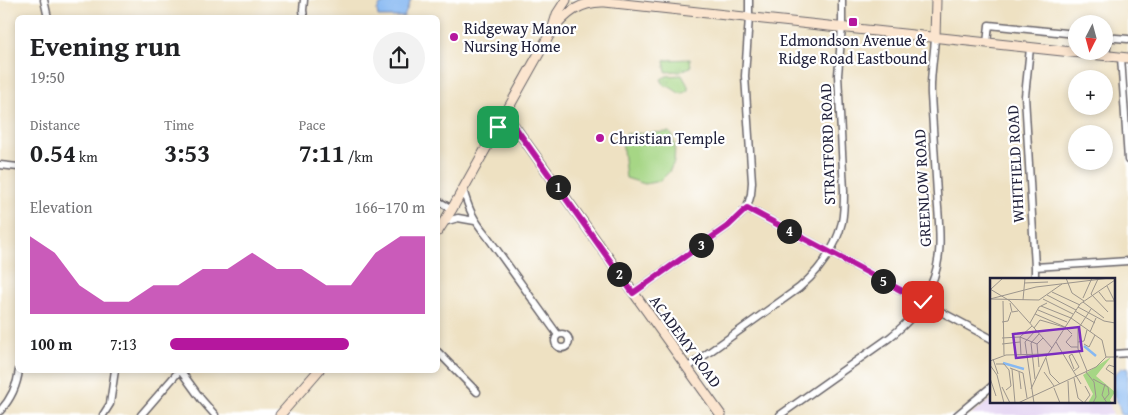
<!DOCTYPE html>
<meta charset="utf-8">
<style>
:root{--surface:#fff;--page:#f2f2f2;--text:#202124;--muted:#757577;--accent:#b5179e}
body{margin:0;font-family:"Gentium Book Plus",serif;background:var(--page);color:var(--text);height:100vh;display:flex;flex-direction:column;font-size:19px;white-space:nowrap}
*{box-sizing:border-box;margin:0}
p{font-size:16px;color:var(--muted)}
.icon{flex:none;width:28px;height:28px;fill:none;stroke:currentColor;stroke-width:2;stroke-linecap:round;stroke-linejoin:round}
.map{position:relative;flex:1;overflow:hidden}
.panel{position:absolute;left:15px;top:15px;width:425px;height:358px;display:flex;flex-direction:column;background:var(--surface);border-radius:8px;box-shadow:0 2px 8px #0003}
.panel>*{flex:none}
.needle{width:32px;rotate:186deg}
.tools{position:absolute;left:1068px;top:15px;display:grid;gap:10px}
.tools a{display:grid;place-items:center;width:45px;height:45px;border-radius:50%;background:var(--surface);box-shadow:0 2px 8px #0003;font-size:25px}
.pin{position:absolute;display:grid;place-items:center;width:42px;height:42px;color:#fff;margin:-21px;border-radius:10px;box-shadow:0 2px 8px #0006}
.km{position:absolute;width:25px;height:25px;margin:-12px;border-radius:50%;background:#222;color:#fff;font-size:14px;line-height:25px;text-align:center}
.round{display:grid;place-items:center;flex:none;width:52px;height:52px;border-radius:26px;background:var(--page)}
.summary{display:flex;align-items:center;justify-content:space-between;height:85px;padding:0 15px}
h1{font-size:28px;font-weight:700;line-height:38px}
.metrics{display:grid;grid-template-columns:repeat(3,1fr);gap:8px;height:85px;padding:5px 15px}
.metrics div{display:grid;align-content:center}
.metrics b{font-size:25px;font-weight:700}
.metrics small{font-size:14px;font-weight:400}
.metrics p{font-size:14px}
.chart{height:140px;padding:10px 15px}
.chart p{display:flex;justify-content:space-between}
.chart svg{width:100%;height:90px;margin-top:5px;fill:var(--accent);opacity:.7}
ul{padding:0 15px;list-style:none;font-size:16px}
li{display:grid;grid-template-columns:80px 60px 1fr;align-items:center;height:38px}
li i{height:12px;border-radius:6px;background:var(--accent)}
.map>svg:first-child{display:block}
.built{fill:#e4d3f2}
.park{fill:url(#park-tufts);stroke:#647c60}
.pitch{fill:#a6d685;stroke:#647c60}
.water{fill:#86b8f2;stroke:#546d96}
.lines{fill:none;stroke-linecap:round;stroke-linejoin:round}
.street-casing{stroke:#69656a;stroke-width:9}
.secondary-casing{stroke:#69656a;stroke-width:11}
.street{stroke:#fff;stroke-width:6}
.secondary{stroke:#fbe5cf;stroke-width:9}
.route-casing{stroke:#fff;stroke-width:10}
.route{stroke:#b5179e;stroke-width:6}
.poi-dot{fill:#b5179e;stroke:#fff;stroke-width:2}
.labels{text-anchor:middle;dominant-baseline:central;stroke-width:4.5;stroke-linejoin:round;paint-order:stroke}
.poi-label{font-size:16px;fill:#22223b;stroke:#fff;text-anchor:start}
.street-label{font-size:16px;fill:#22223b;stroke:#fff}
.inset-river{fill:none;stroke:#86b8f2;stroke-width:2.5}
.inset-road{fill:none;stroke:#9c958c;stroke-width:1}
.view{fill:#7b2cbf;fill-opacity:0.15;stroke:#7b2cbf;stroke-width:2.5}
.inset-edge{fill:none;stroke:#22223b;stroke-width:2.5}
</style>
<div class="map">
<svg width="1128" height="415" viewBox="0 0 1128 415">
<defs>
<pattern id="park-tufts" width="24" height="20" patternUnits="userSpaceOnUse" patternTransform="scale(1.25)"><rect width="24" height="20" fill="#a6d685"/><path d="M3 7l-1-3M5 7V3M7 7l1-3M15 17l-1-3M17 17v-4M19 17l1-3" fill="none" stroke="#8fb774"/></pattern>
</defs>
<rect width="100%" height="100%" fill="#fff"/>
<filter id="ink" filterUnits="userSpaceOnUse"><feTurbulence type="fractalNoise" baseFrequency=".02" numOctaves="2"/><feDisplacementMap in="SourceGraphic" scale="10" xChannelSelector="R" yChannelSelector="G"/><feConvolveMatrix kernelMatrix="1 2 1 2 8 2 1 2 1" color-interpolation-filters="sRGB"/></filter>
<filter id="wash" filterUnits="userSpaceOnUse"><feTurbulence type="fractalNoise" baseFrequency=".0096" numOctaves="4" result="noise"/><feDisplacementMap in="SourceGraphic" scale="20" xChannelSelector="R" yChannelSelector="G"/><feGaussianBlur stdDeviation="1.12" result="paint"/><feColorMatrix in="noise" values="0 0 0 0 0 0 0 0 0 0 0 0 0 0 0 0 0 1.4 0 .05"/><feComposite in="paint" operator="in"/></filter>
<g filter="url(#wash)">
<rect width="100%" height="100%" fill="#eee1c2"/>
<path class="built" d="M992 399V401H1109L1113 415H971Z"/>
<path class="park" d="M690 59 691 67C685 68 683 72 677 72L676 71 666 72 664 61 667 60Z
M682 75 688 86V90L682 94 679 93 670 87 666 86 664 85 661 79 667 76Z"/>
<path class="pitch" d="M669 132 672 135 675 146 674 162 669 172 660 181 645 184 626 178 622 140 626 134Z"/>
<path class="water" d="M391 0H411L404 17H378L377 10 380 5Z
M1128 367V415H1121L1119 406 1114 395V375L1121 368Z"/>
</g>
<g filter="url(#ink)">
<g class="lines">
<g class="street-casing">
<path id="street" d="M44 0 48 18
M304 0 303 10 304 18
M1104 37 1128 39
M987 43 989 25 1076 34
M1030 48 1025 96 1035 267V279
M1106 56 1108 37
M1121 57 1128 160
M0 165 18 167
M463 189C469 210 473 219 487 236L558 335
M438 201 452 209
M747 208 992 339
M444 222 458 218 475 221
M1035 267 1128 261
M633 293 728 226 739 216 747 208 751 194 752 182 745 76 749 17V0
M555 341a7 7 0 1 1 14 0a7 7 0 1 1-14 0Z
M438 352 477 392
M1114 354 1128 353
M687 368 799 288C819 271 836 248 842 222 844 212 844 201 844 191L838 75 842 27V0
M180 370 201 399 215 415
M0 411C11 399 17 387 19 370
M103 415 110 404 115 370
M141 415 180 370
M780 415 889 338C908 323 922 308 931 285 944 256 939 225 937 194 935 161 933 128 931 95 930 76 934 57 935 38
M957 415 992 386"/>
</g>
<g class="secondary-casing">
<path id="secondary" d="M553 27 557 14 566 0
M935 38 936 0
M505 113 721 415
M438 231 452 209 551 32C566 13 580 1 605 2L1128 58
M280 415 319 370"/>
</g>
<use href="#street" class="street"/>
<use href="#secondary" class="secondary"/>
</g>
</g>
<g class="lines" filter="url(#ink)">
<g class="route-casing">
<path id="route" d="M498 127 505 113 633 293 728 226 747 208 923 302"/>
</g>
<use href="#route" class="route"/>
</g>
<g class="poi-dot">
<rect x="848" y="17" width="10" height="10" rx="2.5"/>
<circle cx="454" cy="37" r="5"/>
<circle cx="600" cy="138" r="5"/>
</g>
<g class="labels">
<g class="poi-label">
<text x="464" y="28">Ridgeway Manor<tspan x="464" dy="18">Nursing Home</tspan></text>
<text x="853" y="40" text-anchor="middle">Edmondson Avenue &amp;<tspan x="853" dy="18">Ridge Road Eastbound</tspan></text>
<text x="610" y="138">Christian Temple</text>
</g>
<g class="street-label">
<text transform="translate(827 144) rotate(-92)">STRATFORD ROAD</text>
<text transform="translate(1015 164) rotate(-93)">WHITFIELD ROAD</text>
<text transform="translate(922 188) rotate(-93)">GREENLOW ROAD</text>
<text transform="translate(686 341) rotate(54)">ACADEMY ROAD</text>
</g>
</g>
<g transform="translate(990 278)">
<rect width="125" height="125" fill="#eee1c2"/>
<path d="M121 79 106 98 125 114 120 122 122 125H98L103 116 93 97Z" fill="#a6d685"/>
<path class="inset-river" d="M94 68 106 78M13 85 34 91"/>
<path class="inset-road" d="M76 0 82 15 94 23M108 1 101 16 118 34M34 5 58 4M117 8 125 24M0 11 20 23 62 70M1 11 13 0M62 14 90 27M109 14 116 23H125M57 17 86 32M93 20 102 0M0 21 49 22 72 6M0 21 46 9 120 0M53 21 83 36M33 22 35 0M13 23 14 77M93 24 114 40M20 25 22 34 28 33M51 28 81 40 112 62 116 79M88 29 114 43 125 45M48 32 77 44M85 33 105 45M45 36 75 49 82 56M12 44 18 43 21 34M40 45 49 29 57 25M44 50 50 42 74 49M100 54 106 40M82 57 76 64 81 69H88M12 60 30 59 47 66M66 64 91 106M88 64 94 63 97 52M12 66 30 64M94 66 99 69 105 57M31 77 30 59 42 48M56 80 60 96 70 106M3 81 8 96M0 83 16 77 58 76 90 26 125 2M6 86H14L19 92 21 108 16 112M0 87 7 97 14 125M49 89 47 66 53 60M125 89 119 87 116 91 125 97M20 90 33 95 37 120M22 91 25 125M84 93 89 89 82 76 79 78 84 91M97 93 88 71V51L101 31M29 94 31 111M54 94 64 108M96 94 104 104 106 119 103 125M0 100 6 118M84 100 88 120 94 125M45 101 41 65 49 56M103 101 118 109 119 116 114 122M78 103 79 125M115 106 112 117 117 125M12 109 20 125M64 110 70 125M41 111 57 77M28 125 106 89 116 79H125M44 125 35 64 46 52M94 125 100 117 95 108"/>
<path class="view" d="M89 49 92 73 26 80 23 56Z"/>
<rect width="125" height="125" class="inset-edge"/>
</g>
</svg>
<div class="tools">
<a><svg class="needle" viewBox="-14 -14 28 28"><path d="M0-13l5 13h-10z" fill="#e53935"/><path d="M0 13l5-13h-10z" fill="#757577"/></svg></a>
<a>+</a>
<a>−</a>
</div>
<div class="pin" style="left:498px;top:127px;background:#1e9e55"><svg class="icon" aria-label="arrive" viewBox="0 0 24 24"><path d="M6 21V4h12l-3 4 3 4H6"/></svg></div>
<div class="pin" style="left:923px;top:302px;background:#d93025"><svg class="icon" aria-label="check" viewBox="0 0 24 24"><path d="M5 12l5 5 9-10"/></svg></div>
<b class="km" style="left:558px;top:187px">1</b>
<b class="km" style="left:619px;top:274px">2</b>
<b class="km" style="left:701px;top:245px">3</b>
<b class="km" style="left:789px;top:231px">4</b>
<b class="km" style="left:883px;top:281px">5</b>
<section class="panel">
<div class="summary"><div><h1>Evening run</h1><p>19:50</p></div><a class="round"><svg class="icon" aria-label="share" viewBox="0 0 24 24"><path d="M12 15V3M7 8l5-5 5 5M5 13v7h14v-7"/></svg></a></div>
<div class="metrics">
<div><p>Distance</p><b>0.54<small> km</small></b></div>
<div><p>Time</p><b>3:53</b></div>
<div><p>Pace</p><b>7:11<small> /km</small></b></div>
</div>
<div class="chart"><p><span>Elevation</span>166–170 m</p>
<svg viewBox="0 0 160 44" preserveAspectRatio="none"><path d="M0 44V6L10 14L20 30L30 38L40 38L50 30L60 30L70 22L80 22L90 14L100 22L110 22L120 30L130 30L140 14L150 6L160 6V44z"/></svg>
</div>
<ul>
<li><b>100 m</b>7:13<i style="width:70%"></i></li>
</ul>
</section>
</div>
